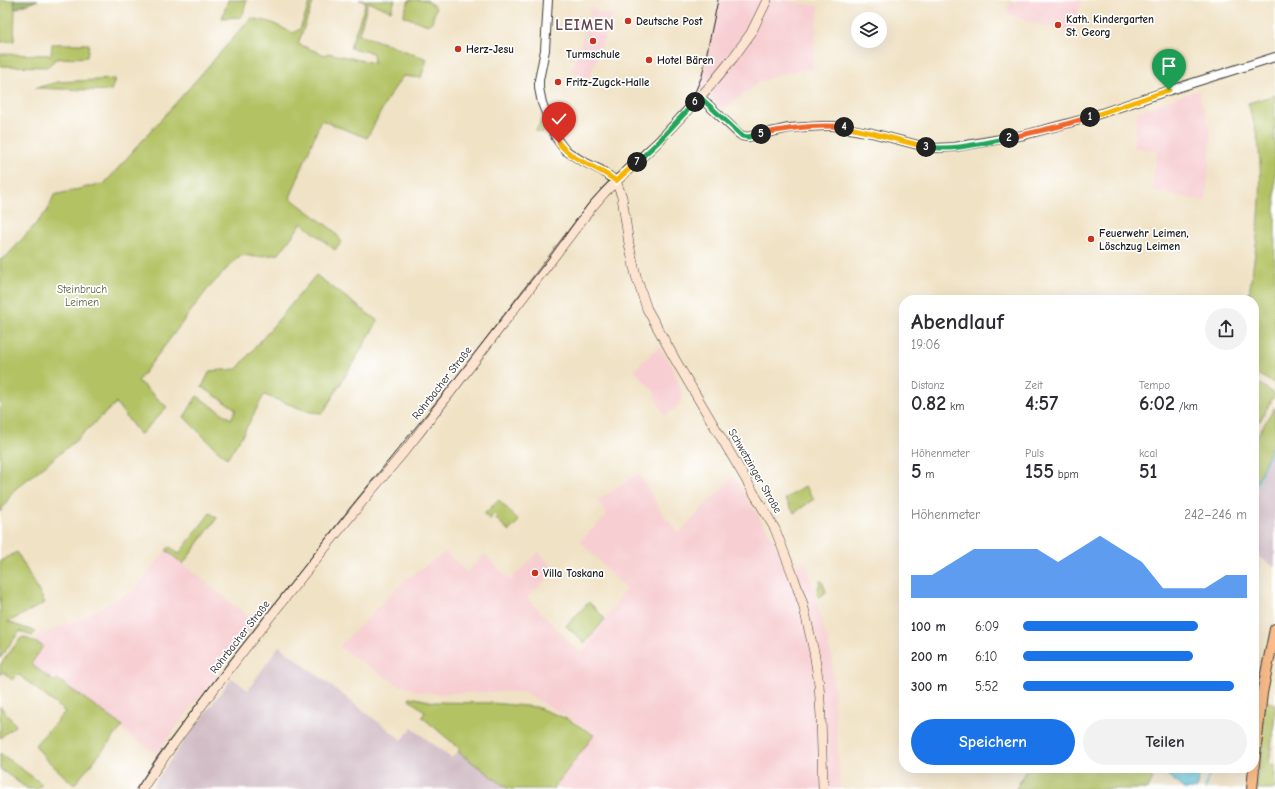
<!DOCTYPE html>
<html lang="de">
<meta charset="utf-8">
<style>
:root{--surface:#fff;--page:#f2f2f3;--text:#2b2b33;--muted:#7c7c81;--accent:#1a73e8}
body{margin:0;font-family:"Comic Neue",sans-serif;background:var(--page);color:var(--text);height:100vh;display:flex;flex-direction:column;font-size:15px;white-space:nowrap}
*{box-sizing:border-box;margin:0}
p{font-size:13px;color:var(--muted)}
.icon{flex:none;width:22px;height:22px;fill:none;stroke:currentColor;stroke-width:2;stroke-linecap:round;stroke-linejoin:round}
.map{position:relative;flex:1;overflow:hidden}
.side{position:absolute;left:899px;top:295px;width:360px;height:478px;display:flex;flex-direction:column;background:var(--surface);border-radius:16px;box-shadow:0 4px 16px #0002}
.side>*{flex:none}
.buttons{position:absolute;left:851px;top:12px;display:grid;gap:8px}
.buttons a{display:grid;place-items:center;width:36px;height:36px;border-radius:50%;background:var(--surface);box-shadow:0 4px 16px #0002;font-size:20px}
.pin{position:absolute;display:grid;place-items:center;width:34px;height:34px;color:#fff;margin:-41px -17px;border-radius:50% 50% 50% 0;rotate:-45deg;box-shadow:0 0 4px #0007}
.pin .icon{rotate:45deg}
.km{position:absolute;width:20px;height:20px;margin:-10px;border-radius:50%;background:#222;color:#fff;font-size:11px;line-height:20px;text-align:center}
.round{display:grid;place-items:center;flex:none;width:42px;height:42px;border-radius:21px;background:var(--page)}
.summary{display:flex;align-items:center;justify-content:space-between;height:68px;padding:0 12px}
h1{font-size:22px;font-weight:700;line-height:30px}
.stats{display:grid;grid-template-columns:repeat(3,1fr);gap:6px;height:68px;padding:4px 12px}
.stats div{display:grid;align-content:center}
.stats b{font-size:20px;font-weight:700}
.stats small{font-size:11px;font-weight:400}
.stats p{font-size:11px}
.chart{height:112px;padding:8px 12px}
.chart p{display:flex;justify-content:space-between}
.chart svg{width:100%;height:72px;margin-top:4px;fill:var(--accent);opacity:.7}
.cta{display:flex;gap:8px;margin-top:auto;padding:8px 12px}
.cta a{flex:1;height:46px;border-radius:24px;background:var(--accent);color:#fff;font-size:16px;font-weight:700;line-height:46px;text-align:center}
.cta a+a{background:var(--page);color:var(--text)}
ul{padding:0 12px;list-style:none;font-size:13px}
li{display:grid;grid-template-columns:64px 48px 1fr;align-items:center;height:30px}
li i{height:10px;border-radius:5px;background:var(--accent)}
.map>svg:first-child{display:block}
.built{fill:#f7cfd2}
.industrial{fill:#d2bdc6}
.green{fill:#b3c264;stroke:#686f40}
.forest{fill:#8ea85a;stroke:#55623b}
.water{fill:#5fc6dc;stroke:#3e717c}
.lines{fill:none;stroke-linecap:round;stroke-linejoin:round}
.stream{stroke:#5fc6dc;stroke-width:1.5}
.tertiary-casing{stroke:#3c3a35;stroke-width:10}
.secondary-casing{stroke:#3c3a35;stroke-width:10}
.primary-casing{stroke:#3c3a35;stroke-width:12}
.tertiary{stroke:#fff;stroke-width:8}
.secondary{stroke:#fde4d0;stroke-width:9}
.primary{stroke:#f9bc8a;stroke-width:10}
.tram{stroke:#1c1c1c;stroke-width:1}
.split-1-casing{stroke:#fff;stroke-width:8}
.split-2-casing{stroke:#fff;stroke-width:8}
.split-3-casing{stroke:#fff;stroke-width:8}
.split-4-casing{stroke:#fff;stroke-width:8}
.split-5-casing{stroke:#fff;stroke-width:8}
.split-6-casing{stroke:#fff;stroke-width:8}
.split-7-casing{stroke:#fff;stroke-width:8}
.split-8-casing{stroke:#fff;stroke-width:8}
.split-1{stroke:#f5b400;stroke-width:5}
.split-2{stroke:#f0652b;stroke-width:5}
.split-3{stroke:#22a559;stroke-width:5}
.split-4{stroke:#f5b400;stroke-width:5}
.split-5{stroke:#f0652b;stroke-width:5}
.split-6{stroke:#22a559;stroke-width:5}
.split-7{stroke:#22a559;stroke-width:5}
.split-8{stroke:#f5b400;stroke-width:5}
.poi-dot{fill:#c8321e;stroke:#fff;stroke-width:1.5}
.labels{text-anchor:middle;dominant-baseline:central;stroke-width:3.5;stroke-linejoin:round;paint-order:stroke}
.poi-label{font-size:11px;font-weight:bold;fill:#1c1c1c;stroke:#fff;text-anchor:start}
.park-label{font-size:11px;fill:#585e39;stroke:#fff}
.street-label{font-size:11px;fill:#1c1c1c;stroke:#fff}
.district-label{font-size:15px;font-weight:bold;letter-spacing:1px;fill:#634650;stroke:#fff}
</style>
<div class="map">
<svg width="1275" height="789" viewBox="0 0 1275 789">
<rect width="100%" height="100%" fill="#fff"/>
<filter id="ink" filterUnits="userSpaceOnUse"><feTurbulence type="fractalNoise" baseFrequency=".025" numOctaves="2"/><feDisplacementMap in="SourceGraphic" scale="8" xChannelSelector="R" yChannelSelector="G"/><feConvolveMatrix kernelMatrix="1 2 1 2 8 2 1 2 1" color-interpolation-filters="sRGB"/></filter>
<filter id="wash" filterUnits="userSpaceOnUse"><feTurbulence type="fractalNoise" baseFrequency=".012" numOctaves="4" result="noise"/><feDisplacementMap in="SourceGraphic" scale="16" xChannelSelector="R" yChannelSelector="G"/><feGaussianBlur stdDeviation="0.9" result="paint"/><feColorMatrix in="noise" values="0 0 0 0 0 0 0 0 0 0 0 0 0 0 0 0 0 1.4 0 .05"/><feComposite in="paint" operator="in"/></filter>
<g filter="url(#wash)">
<rect width="100%" height="100%" fill="#f0e2c4"/>
<path class="built" d="M721 0H784L819 6 812 70H797L759 82 723 111 699 88Z
M1017 0H1076L1082 2 1072 34 1006 14 1010 2 1016 4Z
M589 7 598 10V12L607 15 608 14 613 15 589 79 571 71 590 17Z
M1194 91 1199 92 1210 130 1211 143 1206 201 1162 194 1152 189 1157 151 1133 148 1137 112Z
M659 346 673 368 681 388 682 393V399L679 405 665 416 654 397 656 395 652 389 634 370Z
M639 473 662 513 679 533 733 476 790 566 806 562 832 657 840 789H553L595 733 524 692H491L439 694 420 692 399 685 380 674 339 647 406 579 446 552 466 572 485 554 510 580 539 552 555 570 527 598 581 654 626 589 580 541 607 515 597 501Z
M166 550 256 623 200 697 193 703 188 710V712L157 754 124 732 122 726 57 680 55 682 31 664 43 647 36 642V636L84 617 135 589Z"/>
<path class="industrial" d="M1275 438V567L1255 555 1254 551V489Z
M279 646 402 740 412 728 451 758 458 752 509 789H155L152 787 184 741 232 678 248 690Z"/>
<path class="green" d="M0 0H14L15 9 14 41 0 42Z
M228 0H247L242 17 222 18Z
M311 0H314L298 44 325 55 328 53 374 63 373 53 350 48 366 2 359 0H395L391 11 368 2 359 34 427 59 421 78 403 76 388 98 367 138 321 120 290 198 333 230 342 242 335 250 302 223 279 254 255 257 244 255 237 258 207 290 138 381 167 407 140 435 116 403 73 443 14 490 0 512V260L7 256 48 210 54 195 100 184 103 185 251 18 270 22 293 33 300 29Z
M409 0H427L436 8 432 22 428 25 403 16Z
M52 44H89L87 57 56 59 47 67 0 66V54L51 55Z
M115 79 111 91 35 88 58 82Z
M1275 95V384L1254 372V300H1248C1256 250 1265 191 1258 141 1256 128 1251 115 1248 103Z
M544 117 547 129 542 133 535 131Z
M316 275 378 321 323 413 310 412 264 395 242 436 227 458 215 448 184 417 197 396 231 419 236 409 202 387 210 371 237 369Z
M1254 380 1275 394 1260 421 1254 417Z
M1275 407V438L1254 489V441Z
M805 486 814 499 794 513 785 499Z
M499 500 519 521 509 531 496 519 497 515 493 514 490 520 484 514Z
M210 513 217 518 183 564 166 550 170 547 179 554Z
M17 552 45 603 8 622 36 632 32 636 20 631 0 658V561Z
M820 581H822L826 592 819 598 817 594Z
M589 602 605 619 585 643 566 626Z
M24 637 43 646 31 664 55 682 57 679 123 726 74 785 47 760 35 745 65 712 18 674 12 680 3 672 0 675V665L20 639Z
M410 697 434 702 491 703 536 707 567 719 594 735 553 789H509L458 752 460 749 422 717 425 712 409 699Z
M1264 701 1275 704V715L1269 764 1275 765V789H1256Z
M0 706 16 725 0 738Z
M0 753 42 784 38 789H28L0 769Z
M1027 768H1144L1153 778 1148 789H1016Z"/>
<path class="forest" d="M14 0H38L15 9Z"/>
<path class="water" d="M1159 768H1201L1196 789H1184Z"/>
<g class="lines">
<path class="stream" d="M1254 491 1275 440
M1254 549 1259 566 1254 588
M1205 789 1207 781 1212 768"/>
</g>
</g>
<g filter="url(#ink)">
<g class="lines">
<g class="tertiary-casing">
<path id="tertiary" d="M548 0 545 50 539 80V88L542 103 556 138 565 150 582 161 601 170 616 181
M700 97 738 133 742 136 748 137 789 128 822 126H834L872 133 922 146 935 148 955 147 1024 135 1084 119 1161 93 1275 57"/>
</g>
<g class="secondary-casing">
<path id="secondary" d="M616 181 622 197 629 244 636 276 647 309 676 361 775 529 794 578 803 604 814 652 819 684 821 717 823 789
M142 789C207 693 281 603 353 513 372 489 393 466 412 442 473 364 532 285 592 207L605 192 657 143 710 86 733 58 751 33 767 0"/>
</g>
<g class="primary-casing">
<path id="primary" d="M1254 764 1262 693 1275 629
M1252 789 1254 768"/>
</g>
<use href="#tertiary" class="tertiary"/>
<use href="#secondary" class="secondary"/>
<use href="#primary" class="primary"/>
<path class="tram" d="M136 789 158 756 221 672 350 508 446 390 551 255 588 204 612 178 663 131 689 102 695 92 702 76 718 0"/>
</g>
</g>
<g class="lines" filter="url(#ink)">
<g class="split-1-casing">
<path id="split-1" d="M1090 117 1169 90"/>
</g>
<g class="split-2-casing">
<path id="split-2" d="M1009 138 1060 126 1090 117"/>
</g>
<g class="split-3-casing">
<path id="split-3" d="M926 147C953 151 982 143 1009 138"/>
</g>
<g class="split-4-casing">
<path id="split-4" d="M844 127 872 133 926 147"/>
</g>
<g class="split-5-casing">
<path id="split-5" d="M761 134C789 128 816 124 844 127"/>
</g>
<g class="split-6-casing">
<path id="split-6" d="M695 102 700 97 742 136 748 137 761 134"/>
</g>
<g class="split-7-casing">
<path id="split-7" d="M637 162 657 143 695 102"/>
</g>
<g class="split-8-casing">
<path id="split-8" d="M559 143C573 162 598 166 616 181L637 162"/>
</g>
<use href="#split-1" class="split-1"/>
<use href="#split-2" class="split-2"/>
<use href="#split-3" class="split-3"/>
<use href="#split-4" class="split-4"/>
<use href="#split-5" class="split-5"/>
<use href="#split-6" class="split-6"/>
<use href="#split-7" class="split-7"/>
<use href="#split-8" class="split-8"/>
</g>
<g class="poi-dot">
<circle cx="628" cy="21" r="4"/>
<circle cx="1058" cy="25" r="4"/>
<circle cx="593" cy="41" r="4"/>
<circle cx="458" cy="49" r="4"/>
<circle cx="649" cy="60" r="4"/>
<circle cx="558" cy="82" r="4"/>
<circle cx="1091" cy="239" r="4"/>
<circle cx="535" cy="573" r="4"/>
</g>
<g class="labels">
<g class="poi-label">
<text x="1066" y="19">Kath. Kindergarten<tspan x="1066" dy="13">St. Georg</tspan></text>
<text x="636" y="21">Deutsche Post</text>
<text x="466" y="49">Herz-Jesu</text>
<text x="593" y="54" text-anchor="middle">Turmschule</text>
<text x="657" y="60">Hotel Bären</text>
<text x="566" y="82">Fritz-Zugck-Halle</text>
<text x="1099" y="233">Feuerwehr Leimen,<tspan x="1099" dy="13">Löschzug Leimen</tspan></text>
<text x="543" y="573">Villa Toskana</text>
</g>
<g class="park-label">
<text x="82" y="289">Steinbruch<tspan x="82" dy="13">Leimen</tspan></text>
</g>
<g class="street-label">
<text transform="translate(442 383) rotate(-52)">Rohrbacher Straße</text>
<text transform="translate(755 471) rotate(60)">Schwetzinger Straße</text>
<text transform="translate(240 637) rotate(-52)">Rohrbacher Straße</text>
</g>
<g class="district-label">
<text x="585" y="25">LEIMEN</text>
</g>
</g>
</svg>
<div class="buttons">
<a><svg class="icon" aria-label="layers" viewBox="0 0 24 24"><path d="M12 4l9 5-9 5-9-5zM3 14l9 5 9-5"/></svg></a>
</div>
<div class="pin" style="left:1169px;top:90px;background:#1e9e55"><svg class="icon" aria-label="arrive" viewBox="0 0 24 24"><path d="M6 21V4h12l-3 4 3 4H6"/></svg></div>
<div class="pin" style="left:559px;top:143px;background:#d93025"><svg class="icon" aria-label="check" viewBox="0 0 24 24"><path d="M5 12l5 5 9-10"/></svg></div>
<b class="km" style="left:1090px;top:117px">1</b>
<b class="km" style="left:1009px;top:138px">2</b>
<b class="km" style="left:926px;top:147px">3</b>
<b class="km" style="left:844px;top:127px">4</b>
<b class="km" style="left:761px;top:134px">5</b>
<b class="km" style="left:695px;top:102px">6</b>
<b class="km" style="left:637px;top:162px">7</b>
<section class="side">
<div class="summary"><div><h1>Abendlauf</h1><p>19:06</p></div><a class="round"><svg class="icon" aria-label="share" viewBox="0 0 24 24"><path d="M12 15V3M7 8l5-5 5 5M5 13v7h14v-7"/></svg></a></div>
<div class="stats">
<div><p>Distanz</p><b>0.82<small> km</small></b></div>
<div><p>Zeit</p><b>4:57</b></div>
<div><p>Tempo</p><b>6:02<small> /km</small></b></div>
</div>
<div class="stats">
<div><p>Höhenmeter</p><b>5<small> m</small></b></div>
<div><p>Puls</p><b>155<small> bpm</small></b></div>
<div><p>kcal</p><b>51</b></div>
</div>
<div class="chart"><p><span>Höhenmeter</span>242–246 m</p>
<svg viewBox="0 0 160 44" preserveAspectRatio="none"><path d="M0 44V30L10 30L20 22L30 14L40 14L50 14L60 14L70 22L80 14L90 6L100 14L110 22L120 38L130 38L140 38L150 30L160 30V44z"/></svg>
</div>
<ul>
<li><b>100 m</b>6:09<i style="width:78%"></i></li>
<li><b>200 m</b>6:10<i style="width:76%"></i></li>
<li><b>300 m</b>5:52<i style="width:94%"></i></li>
</ul>
<div class="cta"><a>Speichern</a><a>Teilen</a></div>
</section>
</div>
